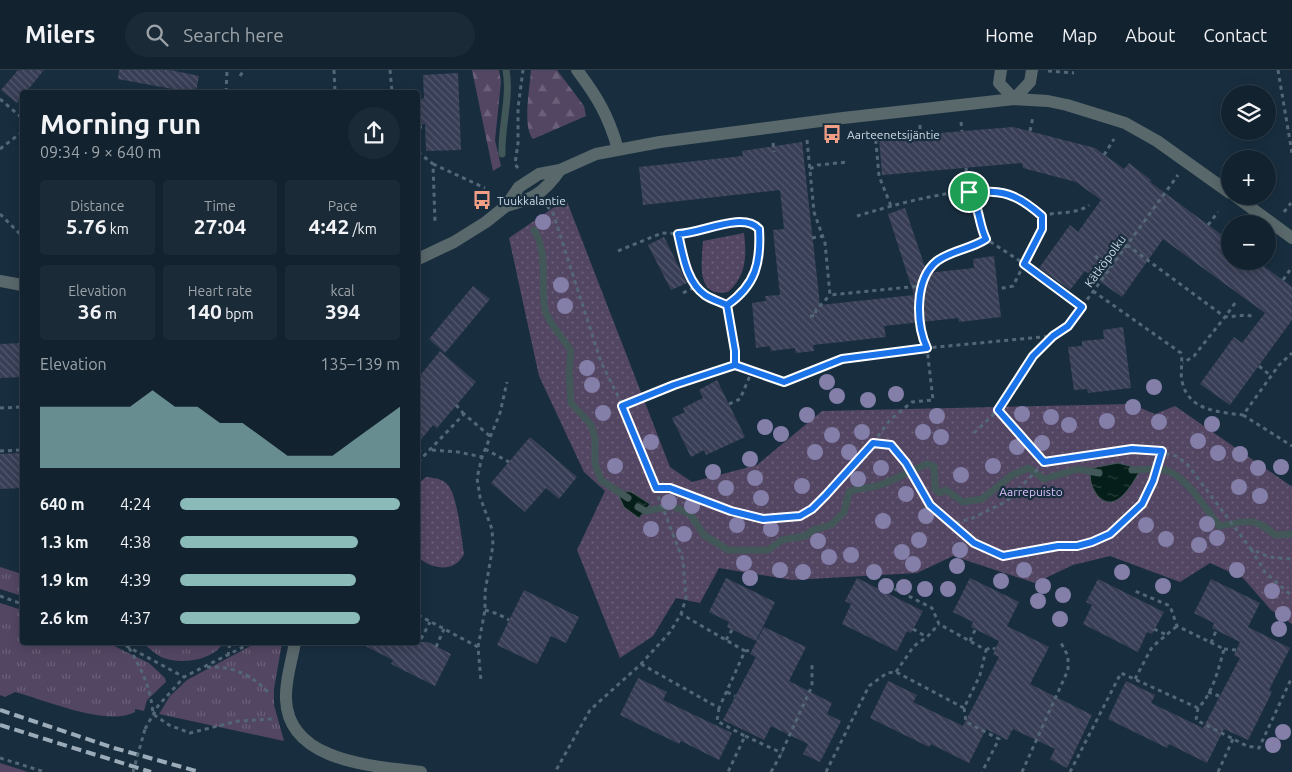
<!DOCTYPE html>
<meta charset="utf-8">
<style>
:root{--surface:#12222f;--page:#1b2a37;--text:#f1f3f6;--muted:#9ca4aa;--line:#313f4b;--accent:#8bbbb9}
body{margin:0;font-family:Ubuntu,sans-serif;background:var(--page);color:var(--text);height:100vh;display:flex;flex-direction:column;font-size:19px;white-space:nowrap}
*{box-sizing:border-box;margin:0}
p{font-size:16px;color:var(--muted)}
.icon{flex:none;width:28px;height:28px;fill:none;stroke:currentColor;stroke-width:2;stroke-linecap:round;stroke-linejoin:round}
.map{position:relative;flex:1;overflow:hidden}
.side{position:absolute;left:20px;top:20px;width:400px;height:555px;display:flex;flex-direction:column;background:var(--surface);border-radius:5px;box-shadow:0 2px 12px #0003,0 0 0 1px var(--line)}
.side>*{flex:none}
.tools{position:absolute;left:1221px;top:15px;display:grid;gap:10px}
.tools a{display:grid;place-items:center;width:55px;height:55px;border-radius:50%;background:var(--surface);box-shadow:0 2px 12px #0003,0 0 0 1px var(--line);font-size:25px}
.pin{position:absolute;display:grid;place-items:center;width:42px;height:42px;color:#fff;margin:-21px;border:2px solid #fff;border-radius:50%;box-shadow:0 1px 5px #0007}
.round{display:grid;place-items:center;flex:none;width:52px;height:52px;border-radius:26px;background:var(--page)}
.overview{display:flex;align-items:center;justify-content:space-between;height:85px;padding:0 20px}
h1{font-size:28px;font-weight:700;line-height:38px}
.stats{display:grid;grid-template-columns:repeat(3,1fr);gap:8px;height:85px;padding:5px 20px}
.stats div{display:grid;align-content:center;border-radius:5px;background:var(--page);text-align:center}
.stats b{font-size:21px;font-weight:700}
.stats small{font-size:14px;font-weight:400}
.stats p{font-size:14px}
.chart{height:140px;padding:10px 20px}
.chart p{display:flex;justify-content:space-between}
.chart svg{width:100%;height:90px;margin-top:5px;fill:var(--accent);opacity:.7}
ul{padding:0 20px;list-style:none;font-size:16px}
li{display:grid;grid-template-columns:80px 60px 1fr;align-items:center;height:38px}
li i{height:12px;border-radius:6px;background:var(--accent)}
header{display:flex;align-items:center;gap:30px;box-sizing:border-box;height:70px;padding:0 25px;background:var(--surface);border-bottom:1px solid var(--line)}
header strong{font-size:24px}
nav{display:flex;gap:28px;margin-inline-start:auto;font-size:18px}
.search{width:350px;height:45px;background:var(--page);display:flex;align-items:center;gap:12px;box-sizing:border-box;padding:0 18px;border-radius:28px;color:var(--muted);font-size:19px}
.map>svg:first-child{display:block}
.grass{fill:url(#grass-tufts)}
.forest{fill:url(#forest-firs)}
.park{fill:url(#park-dots)}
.water{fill:url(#water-ripples);stroke:#425758}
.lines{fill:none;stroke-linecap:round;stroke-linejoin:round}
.stream{stroke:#425758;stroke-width:7}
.building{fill:url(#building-back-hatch)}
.path{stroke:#546776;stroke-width:3;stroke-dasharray:4 4;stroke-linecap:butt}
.minor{stroke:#59686b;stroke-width:12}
.rail{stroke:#9babb8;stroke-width:4;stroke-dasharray:10 5;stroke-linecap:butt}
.path-bridge{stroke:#546776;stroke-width:3;stroke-dasharray:4 4;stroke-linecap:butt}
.tree{fill:#847fa9}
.route-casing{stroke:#fff;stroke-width:10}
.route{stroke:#1a73e8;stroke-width:6}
.labels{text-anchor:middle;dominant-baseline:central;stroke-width:4.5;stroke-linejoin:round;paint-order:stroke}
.poi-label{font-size:12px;fill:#cedce7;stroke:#182e3f;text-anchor:start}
.street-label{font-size:12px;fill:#cedce7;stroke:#182e3f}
.park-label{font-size:12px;fill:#ddc2ff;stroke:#182e3f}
</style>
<header>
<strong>Milers</strong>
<div class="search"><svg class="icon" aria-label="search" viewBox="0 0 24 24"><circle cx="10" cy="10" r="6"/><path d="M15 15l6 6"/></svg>Search here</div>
<nav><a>Home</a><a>Map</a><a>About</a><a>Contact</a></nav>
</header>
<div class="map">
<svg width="1292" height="702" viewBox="0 0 1292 702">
<defs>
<pattern id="grass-tufts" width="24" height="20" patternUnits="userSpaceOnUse" patternTransform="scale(1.25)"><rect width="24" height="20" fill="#534663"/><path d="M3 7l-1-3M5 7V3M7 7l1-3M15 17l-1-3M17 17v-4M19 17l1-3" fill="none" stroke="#6b6079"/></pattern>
<pattern id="forest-firs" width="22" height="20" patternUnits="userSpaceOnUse" patternTransform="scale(1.25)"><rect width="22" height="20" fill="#534663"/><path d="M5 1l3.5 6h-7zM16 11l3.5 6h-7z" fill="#6b6079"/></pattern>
<pattern id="park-dots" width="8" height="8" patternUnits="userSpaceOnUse" patternTransform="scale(1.25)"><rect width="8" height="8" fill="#534663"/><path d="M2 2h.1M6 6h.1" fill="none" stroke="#6b6079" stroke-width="1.8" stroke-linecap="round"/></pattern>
<pattern id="water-ripples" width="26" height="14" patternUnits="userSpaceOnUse" patternTransform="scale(1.25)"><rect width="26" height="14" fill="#061e1a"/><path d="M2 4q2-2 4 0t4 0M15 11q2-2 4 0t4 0" fill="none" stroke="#293e3b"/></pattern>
<pattern id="building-back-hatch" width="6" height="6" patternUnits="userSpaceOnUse" patternTransform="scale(1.25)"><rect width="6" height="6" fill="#383e56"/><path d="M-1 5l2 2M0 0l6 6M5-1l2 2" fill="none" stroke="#54596e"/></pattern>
</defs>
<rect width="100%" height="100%" fill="#182e3f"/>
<path class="grass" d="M0 497 22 504V526L0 519Z
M0 533 22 540V572L108 573 149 593 165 608 166 612 147 630 144 641 135 639V642C107 657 45 630 15 622L5 627 0 625Z
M258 572 282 573 274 619V635L284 671 159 644 170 626 187 610Z
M223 573C213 591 180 595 161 587 154 583 148 577 142 573Z
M0 693 28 702H0Z"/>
<path class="forest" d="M472 0H499L501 12 495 70 501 96 493 101Z
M531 0H557L584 36 586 46 533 69C522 57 530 18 531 0Z"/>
<path class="park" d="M566 129 670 397 692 412 757 395 822 341 1131 334 1155 344 1175 336 1291 416 1292 415V554L1271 540 1243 508 1210 493 1180 512 1110 486 1073 495 1035 513 953 486 917 503 792 510 719 498 700 533 676 528 653 566 620 588 577 480 605 421 584 402 539 306 509 168Z
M744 163C747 187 746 206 728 222 695 228 702 192 703 171Z
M426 407C434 408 442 408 448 415 458 428 461 466 464 484 455 502 435 500 420 489L418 465V414Z"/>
<path class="water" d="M1118 393 1141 399C1135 409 1128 423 1117 430 1100 440 1085 411 1092 398Z
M622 421 631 422 650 434 639 448 624 437 619 426Z"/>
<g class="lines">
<path class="stream" d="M502 84C501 56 511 27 506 0
M534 160C549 184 540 212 545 239 546 249 565 271 571 281L569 300 571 333 591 355 595 368V394L601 410 628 428
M1132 400C1144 399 1156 398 1168 401 1186 407 1208 441 1219 456 1246 452 1253 445 1275 465L1292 464
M638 437 645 441 673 436 690 444 704 465 728 480H768L782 470 805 466 813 460 831 455 844 442 849 422C860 417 869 419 880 415 896 410 911 400 927 394L934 396 935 418 939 423 946 420 963 432 982 429 1012 405 1029 398 1044 409 1078 399 1099 403"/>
</g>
<path class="building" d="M18 0H44L26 22H22V26L17 33 1 20Z
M119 0H170L199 6 196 22H189L118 9Z
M458 3 461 80 426 81 425 54 418 55V29L424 28 423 5Z
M1013 57 1095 78 1124 99 1129 93 1151 110 1150 112 1230 171V191H1257L1292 217V250L1230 335 1200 314 1234 267 1242 273 1265 243 1163 169 1122 227 1085 201 1070 220 1039 198 1070 155 1078 162 1101 130 1076 112 1023 98 1022 93 882 105 879 68Z
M802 72 820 235 914 225 888 144 905 138 927 203 974 198 973 189 994 186 1001 247 959 252 958 248 884 256 886 267 813 275 814 281 796 283 795 278 771 281 770 276 756 278 752 233 766 231 765 226 780 225 773 160 784 159 780 120 643 135 639 97 743 86 742 81Z
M664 167 687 213 671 220 648 175Z
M473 216 490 229 445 283 429 269Z
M1123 257 1131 318 1088 323 1087 319 1074 320 1068 277 1082 276V271L1104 269 1103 260Z
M22 273V307L0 308V274Z
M440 281 476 312 437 358 433 355 418 373V308Z
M717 310 745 367 706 385 704 380 691 387 672 348 685 342 683 338 703 328 699 320Z
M530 367 577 407 559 429 546 418 525 442 491 413Z
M22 383V418L0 419V384Z
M726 508 775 532 756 571 727 557 729 552 709 542Z
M857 508 923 541 911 563 907 561 897 581 842 554 851 534 845 531Z
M970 508 1019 532 1007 556 1049 577 1030 614 1092 645 1067 698 1050 689 1055 679 1013 659 1007 670 986 659 969 693 931 674 929 677 870 648 888 611 917 625 913 632 963 656 999 587 993 584 999 571 971 557 973 552 953 542Z
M1098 509 1164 542 1152 564 1147 562 1138 582 1083 554 1092 535 1086 532Z
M1211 509 1260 533 1248 557 1290 578 1269 620 1272 622 1248 670 1224 659 1207 693 1169 674 1167 678 1108 649 1126 611 1155 625 1151 633 1203 658 1240 588 1234 585 1240 572 1212 558 1214 553 1194 543Z
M524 520 579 547 566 573 551 566 537 594 497 575Z
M764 557 806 577 789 611 832 633 827 644 841 651 820 692 803 684 808 674 771 656 764 670 723 650 756 587 750 584Z
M357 572H428L451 584 435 616 391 594 393 590Z
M638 608 667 622 663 630 732 663 719 690 681 671 679 674 620 645Z"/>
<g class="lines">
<path class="path" d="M334 0 335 22
M390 0 392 22
M1278 0 1292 83
M1048 1 1074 3
M240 6 244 0
M226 22 227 1
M0 29 22 48
M961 52 962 61
M920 55V65
M418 57H425
M1030 61 1033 47
M875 62 879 106 891 136
M807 70 814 142 825 173 830 225 920 216
M773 73 774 82
M0 79 22 62
M418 82 433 94 435 152
M1104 85 1114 69
M433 94 485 118
M518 98 515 94 518 73V38L523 0
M966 98 969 122 976 131 981 157 986 169 1034 200 1082 237
M810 99 818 95 848 92
M547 136 553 143 601 292 623 336 683 490 686 528 681 544 670 562 641 594 590 640 555 702
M1284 142 1291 133
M0 144 22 166
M857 146C894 135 974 111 1011 124 1022 128 1033 138 1042 146V159L1013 216 998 219
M1042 146C1057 141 1076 145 1089 135
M1208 155 1218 142
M678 164C683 184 686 212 705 225 711 229 720 232 727 235
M812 168 823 166
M1127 175 1225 247 1194 286 1183 293
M618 181 662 163 685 164 743 151 755 155 759 159C761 192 756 215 727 235L735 281V295
M1268 185 1271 180
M1095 186 1110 198
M1261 194 1263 191
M1283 210 1292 197
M1093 221 1181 283C1183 293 1180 302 1182 311 1188 341 1219 342 1243 345L1279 295 1292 283
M683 223 697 216
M1235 233 1225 247 1247 245 1255 247
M418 238 419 239
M810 246H815L816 240 830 225
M1259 296 1271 306
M729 334 740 329 752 301
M456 335 464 344
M623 336 674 315 735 295 784 312 842 289 927 278C916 254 914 209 937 191 952 180 971 179 986 169
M0 338 22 337
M998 340 1036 385 1045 392
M1243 345 1292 376
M974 363C982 355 992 347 999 338 1022 307 1033 278 1068 256L1178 105
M873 373 890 350 912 332 933 330 927 278 1052 266
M418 379 425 386
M485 379 509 392
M432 380 458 382 482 387
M0 381 22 380
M418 392 464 344 491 367
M656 418H670L731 441 763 449 799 446 812 439 873 373 891 375 906 393 930 435 952 454 973 448 1007 431 1045 392 1132 379 1148 380 1176 386 1187 394 1251 479 1269 487 1292 489
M952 454C968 467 989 488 1011 486 1023 485 1036 479 1048 477 1062 475 1076 476 1090 473 1133 462 1150 419 1161 381
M1251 479 1265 502 1292 526
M0 526 22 534
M485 540 498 544 509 550
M418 545 478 577 481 611
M913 559 927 567
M1154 559 1167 565
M421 569 430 552
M726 570 732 560
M970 571 975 560
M119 572 184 607
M1211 573 1216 561
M436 577 444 559
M478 577 485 540V522L493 475 492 459 480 427 477 408 482 387 500 343 507 312
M129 578C142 600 151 619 153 644L169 655 190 663 238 651 272 649
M1224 579 1236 580
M986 580 991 577 995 579
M745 581 752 580
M228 586 230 572
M641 594 719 638 745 581 681 544
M207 597C233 596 250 604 268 622
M896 602 914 576 927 567 939 554
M1135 609 1152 577 1177 556
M727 622 735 626
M1208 622 1219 626
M719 638 717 651 745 666 728 702
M964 638 966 652 999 669 982 702
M1198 638 1196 650 1247 676 1259 678 1292 607
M145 659 158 636 184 607 253 572
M745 666 782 683
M0 688 45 702
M771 702 780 686 812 616V593
M826 702 869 616 887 603 896 602 964 638 980 605 986 580 939 554 932 538 893 518
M1022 702 1068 600V586L1061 573
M1070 702 1121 603 1198 638C1212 625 1219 598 1224 579L1177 556 1170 536 1135 521
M1218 702 1233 669"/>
<path class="minor" d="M577 0C598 28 608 45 618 79
M1001 0 999 13 1014 29
M1014 29 1030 12 1032 0
M1235 126 1292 168
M506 136C533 129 544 123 560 100
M418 189 454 172 486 152 506 136 519 117 539 104 560 100 596 84 660 72 843 48 1014 29 1048 31 1067 35 1125 53 1157 71 1230 123
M0 211 22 215
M295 572C292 591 285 610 286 629 288 693 376 696 421 702"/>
<path class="rail" d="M0 640 114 678 200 702
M0 655 151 702"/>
<path class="path-bridge" d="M133 702 145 659"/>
</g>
<g class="tree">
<circle cx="543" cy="152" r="8"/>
<circle cx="561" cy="215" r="8"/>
<circle cx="565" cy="236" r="8"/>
<circle cx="587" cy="298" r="8"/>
<circle cx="827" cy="312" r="8"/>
<circle cx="592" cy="315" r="8"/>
<circle cx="1154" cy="317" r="8"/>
<circle cx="896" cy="324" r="8"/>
<circle cx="837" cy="326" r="8"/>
<circle cx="868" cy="330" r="8"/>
<circle cx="1133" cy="337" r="8"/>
<circle cx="603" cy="343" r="8"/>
<circle cx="1022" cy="344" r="8"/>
<circle cx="807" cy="345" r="8"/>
<circle cx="937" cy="346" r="8"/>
<circle cx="1051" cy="347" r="8"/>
<circle cx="1107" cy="351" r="8"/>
<circle cx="1159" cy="352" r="8"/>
<circle cx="1212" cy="354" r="8"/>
<circle cx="1069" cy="355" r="8"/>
<circle cx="765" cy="357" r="8"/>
<circle cx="862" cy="362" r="8"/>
<circle cx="923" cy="362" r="8"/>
<circle cx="781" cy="364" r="8"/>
<circle cx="832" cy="365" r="8"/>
<circle cx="941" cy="367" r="8"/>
<circle cx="1198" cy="371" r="8"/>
<circle cx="651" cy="372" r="8"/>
<circle cx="1042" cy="373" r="8"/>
<circle cx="1017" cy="377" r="8"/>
<circle cx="815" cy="382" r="8"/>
<circle cx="849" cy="382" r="8"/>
<circle cx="1218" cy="383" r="8"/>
<circle cx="1240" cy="384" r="8"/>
<circle cx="750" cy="389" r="8"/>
<circle cx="615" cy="396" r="8"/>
<circle cx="993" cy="396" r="8"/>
<circle cx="1281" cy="397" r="8"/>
<circle cx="881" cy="398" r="8"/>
<circle cx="1258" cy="398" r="8"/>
<circle cx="713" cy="402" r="8"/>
<circle cx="961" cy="405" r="8"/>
<circle cx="755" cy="408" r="8"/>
<circle cx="858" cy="409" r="8"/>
<circle cx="802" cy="416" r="8"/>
<circle cx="1239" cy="417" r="8"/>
<circle cx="726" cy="418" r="8"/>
<circle cx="906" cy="424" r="8"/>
<circle cx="1260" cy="426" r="8"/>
<circle cx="761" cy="428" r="8"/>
<circle cx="669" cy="432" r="8"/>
<circle cx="692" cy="436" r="8"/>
<circle cx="926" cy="446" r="8"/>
<circle cx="883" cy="451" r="8"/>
<circle cx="1207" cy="454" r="8"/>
<circle cx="737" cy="455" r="8"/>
<circle cx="1146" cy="455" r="8"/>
<circle cx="651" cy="459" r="8"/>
<circle cx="771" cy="459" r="8"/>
<circle cx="684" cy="464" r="8"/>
<circle cx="1217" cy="468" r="8"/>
<circle cx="1166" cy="469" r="8"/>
<circle cx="919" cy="470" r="8"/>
<circle cx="818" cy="471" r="8"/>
<circle cx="1199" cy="475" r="8"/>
<circle cx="960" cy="480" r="8"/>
<circle cx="902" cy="482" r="8"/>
<circle cx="851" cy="485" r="8"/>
<circle cx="829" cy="487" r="8"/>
<circle cx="744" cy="493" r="8"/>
<circle cx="913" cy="494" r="8"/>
<circle cx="957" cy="496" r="8"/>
<circle cx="780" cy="500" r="8"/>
<circle cx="1024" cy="500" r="8"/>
<circle cx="1237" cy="500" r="8"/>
<circle cx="803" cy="502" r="8"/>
<circle cx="874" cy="502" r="8"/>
<circle cx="1122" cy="502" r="8"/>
<circle cx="750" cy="508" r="8"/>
<circle cx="1001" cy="511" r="8"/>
<circle cx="886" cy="516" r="8"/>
<circle cx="1043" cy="516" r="8"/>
<circle cx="1163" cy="516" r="8"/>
<circle cx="904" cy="517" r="8"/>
<circle cx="925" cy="519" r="8"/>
<circle cx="948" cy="519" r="8"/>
<circle cx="1272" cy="521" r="8"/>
<circle cx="1063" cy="525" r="8"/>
<circle cx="1038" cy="531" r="8"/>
<circle cx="1283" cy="544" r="8"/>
<circle cx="1060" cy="549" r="8"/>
<circle cx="1279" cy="559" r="8"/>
<circle cx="1283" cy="662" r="8"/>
<circle cx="1273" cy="675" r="8"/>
</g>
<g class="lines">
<g class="route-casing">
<path id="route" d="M969 122C980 136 978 153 986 169 971 179 952 180 937 191 914 209 916 254 927 278L842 289 784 312 735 295V281L727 235C720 232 711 229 705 225 686 212 683 184 678 164 701 164 742 141 759 159 761 192 756 215 727 235L735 281V295L674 315 622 336 656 418H670L731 441 763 449 800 446 812 439 826 425 873 373 891 375 906 393 930 435 974 473 1003 486 1058 476H1077L1092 472 1110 464 1142 434 1153 411 1162 381 1132 379 1044 392 998 340 1033 286 1053 266 1068 256 1082 237 1024 194 1042 159V146C1016 123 1003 120 969 122"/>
</g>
<use href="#route" class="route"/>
</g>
<defs>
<g id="bus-bare" transform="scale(1.5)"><path d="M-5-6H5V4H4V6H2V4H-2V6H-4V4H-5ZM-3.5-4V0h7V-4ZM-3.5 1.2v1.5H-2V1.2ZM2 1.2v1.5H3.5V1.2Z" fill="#f39f85" stroke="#182e3f" stroke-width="2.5" paint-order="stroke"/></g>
</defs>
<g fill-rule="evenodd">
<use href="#bus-bare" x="832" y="64"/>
<use href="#bus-bare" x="482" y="130"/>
</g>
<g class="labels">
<g class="poi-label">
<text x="847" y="64">Aarteenetsijäntie</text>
<text x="497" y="130">Tuukkalantie</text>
</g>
<g class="street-label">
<text transform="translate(1105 191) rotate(-54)">Kätköpolku</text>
</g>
<g class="park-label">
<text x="1031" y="421">Aarrepuisto</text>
</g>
</g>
</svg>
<div class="tools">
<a><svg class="icon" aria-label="layers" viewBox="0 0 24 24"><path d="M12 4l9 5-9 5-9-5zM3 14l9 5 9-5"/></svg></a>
<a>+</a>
<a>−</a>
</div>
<div class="pin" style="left:969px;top:122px;background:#1e9e55"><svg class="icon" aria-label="arrive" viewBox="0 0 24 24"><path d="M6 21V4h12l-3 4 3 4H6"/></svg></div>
<section class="side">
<div class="overview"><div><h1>Morning run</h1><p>09:34 · 9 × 640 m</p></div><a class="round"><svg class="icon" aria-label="share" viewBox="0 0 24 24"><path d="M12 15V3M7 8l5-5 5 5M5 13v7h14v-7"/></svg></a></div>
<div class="stats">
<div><p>Distance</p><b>5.76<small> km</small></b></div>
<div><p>Time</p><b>27:04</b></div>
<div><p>Pace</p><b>4:42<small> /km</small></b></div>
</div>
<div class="stats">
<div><p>Elevation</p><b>36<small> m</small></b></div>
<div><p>Heart rate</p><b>140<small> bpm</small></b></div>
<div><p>kcal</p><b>394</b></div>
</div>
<div class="chart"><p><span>Elevation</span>135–139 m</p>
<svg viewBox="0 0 160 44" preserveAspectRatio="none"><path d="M0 44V14L10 14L20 14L30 14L40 14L50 6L60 14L70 14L80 22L90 22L100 30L110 38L120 38L130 38L140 30L150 22L160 14V44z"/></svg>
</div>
<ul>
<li><b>640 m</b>4:24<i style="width:100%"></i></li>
<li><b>1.3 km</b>4:38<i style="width:81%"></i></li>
<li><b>1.9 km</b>4:39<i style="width:80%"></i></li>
<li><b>2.6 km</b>4:37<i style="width:82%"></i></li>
</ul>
</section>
</div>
